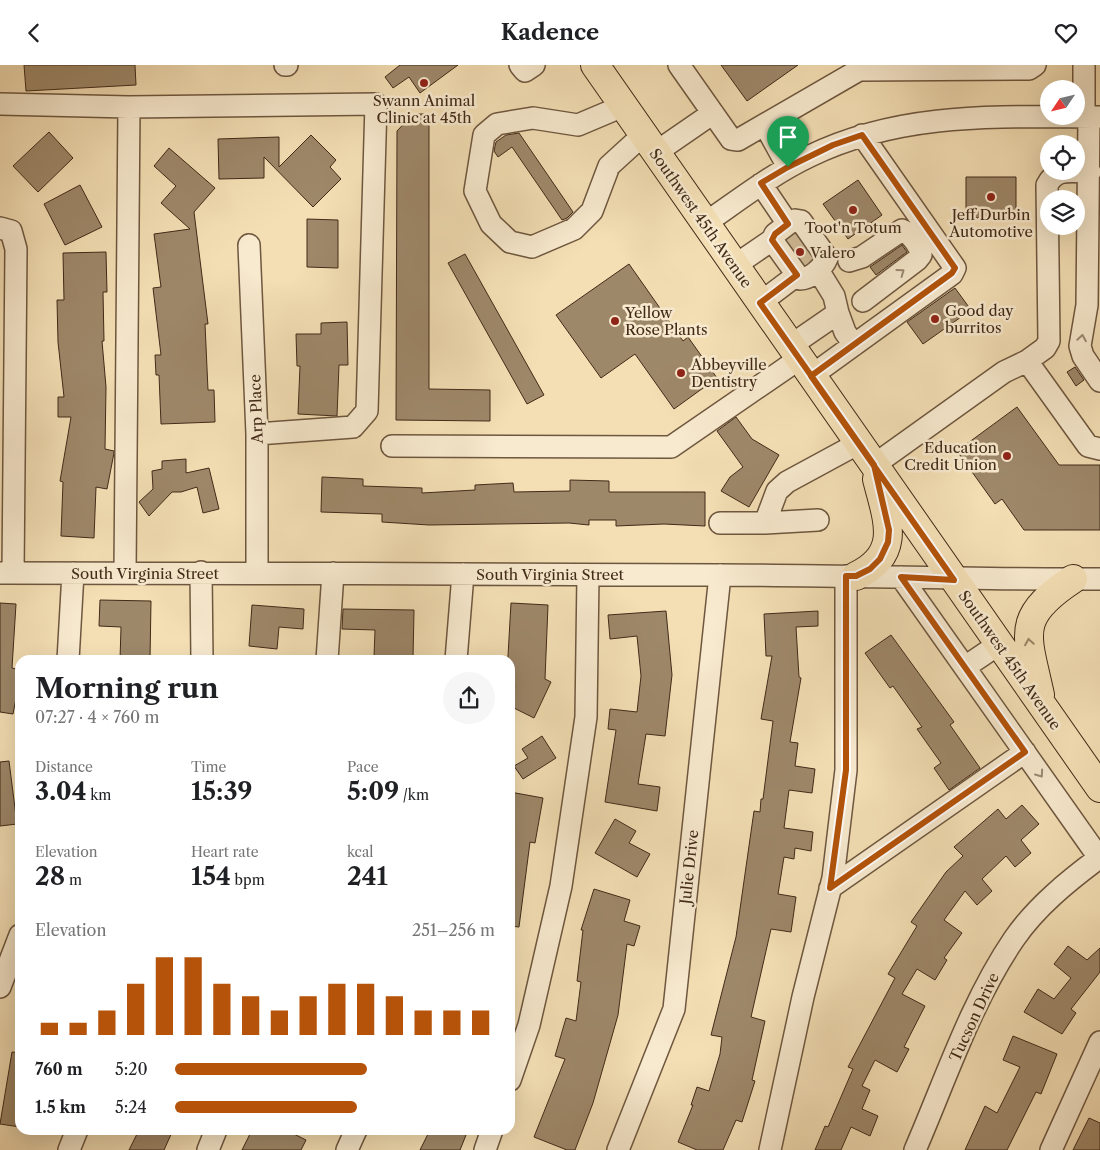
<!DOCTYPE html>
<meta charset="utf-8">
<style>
:root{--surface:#fff;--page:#f6f6f6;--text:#202124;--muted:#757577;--accent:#b45309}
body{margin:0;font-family:"Libre Caslon Text",serif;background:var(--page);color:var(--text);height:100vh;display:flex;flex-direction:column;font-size:19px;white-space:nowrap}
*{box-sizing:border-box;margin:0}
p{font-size:16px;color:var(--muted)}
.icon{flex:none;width:28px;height:28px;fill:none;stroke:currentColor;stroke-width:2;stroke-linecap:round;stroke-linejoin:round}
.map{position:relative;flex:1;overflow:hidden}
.drawer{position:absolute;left:15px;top:590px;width:500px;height:480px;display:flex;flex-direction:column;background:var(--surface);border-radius:15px;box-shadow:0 5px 20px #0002}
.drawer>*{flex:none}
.needle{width:32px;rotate:235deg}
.controls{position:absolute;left:1040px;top:15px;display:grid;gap:10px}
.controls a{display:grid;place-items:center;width:45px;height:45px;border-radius:50%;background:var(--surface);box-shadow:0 5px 20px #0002;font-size:25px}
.pin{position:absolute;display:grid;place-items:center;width:42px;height:42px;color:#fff;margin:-51px -21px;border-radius:50% 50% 50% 0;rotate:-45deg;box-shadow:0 0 5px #0007}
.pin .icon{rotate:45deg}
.round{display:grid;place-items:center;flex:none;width:52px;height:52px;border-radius:26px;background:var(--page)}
.overview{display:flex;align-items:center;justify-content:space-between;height:85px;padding:0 20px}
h1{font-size:28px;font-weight:800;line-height:38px}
.metrics{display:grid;grid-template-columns:repeat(3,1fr);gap:8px;height:85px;padding:5px 20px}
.metrics div{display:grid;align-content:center}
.metrics b{font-size:25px;font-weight:800}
.metrics small{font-size:14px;font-weight:400}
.metrics p{font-size:14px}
.chart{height:140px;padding:10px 20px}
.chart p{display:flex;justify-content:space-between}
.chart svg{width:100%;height:90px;margin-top:5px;stroke:var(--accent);stroke-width:6}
ul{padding:0 20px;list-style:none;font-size:16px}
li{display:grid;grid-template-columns:80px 60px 1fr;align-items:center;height:38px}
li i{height:12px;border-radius:6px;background:var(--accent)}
header{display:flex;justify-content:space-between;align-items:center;height:65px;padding:0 20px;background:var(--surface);font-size:22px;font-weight:800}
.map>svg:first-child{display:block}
.building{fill:#9e886a;stroke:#412a18}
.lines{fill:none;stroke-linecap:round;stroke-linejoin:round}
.minor-tunnel{stroke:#d0bb96;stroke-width:21;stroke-dasharray:21 11;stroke-linecap:butt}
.minor-casing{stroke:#6e573f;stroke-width:24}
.major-casing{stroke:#412a18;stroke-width:30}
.minor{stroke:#f8eacf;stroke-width:21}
.major{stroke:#f4dfb5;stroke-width:28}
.oneway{stroke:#9c8a74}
.oneway2{stroke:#9a8466}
.route-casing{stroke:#fff;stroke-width:10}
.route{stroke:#b45309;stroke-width:6}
.poi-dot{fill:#8f2418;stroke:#f8eacf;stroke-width:2}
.labels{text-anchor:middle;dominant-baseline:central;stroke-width:5;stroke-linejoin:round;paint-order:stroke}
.poi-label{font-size:15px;fill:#412a18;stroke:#f8eacf;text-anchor:start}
.street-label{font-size:15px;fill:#412a18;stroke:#f8eacf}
</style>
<header><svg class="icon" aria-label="back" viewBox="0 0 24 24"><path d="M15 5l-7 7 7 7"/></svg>Kadence<svg class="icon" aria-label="heart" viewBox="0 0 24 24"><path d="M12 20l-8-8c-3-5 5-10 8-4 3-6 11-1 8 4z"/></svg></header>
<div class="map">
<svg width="1100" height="1085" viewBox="0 0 1100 1085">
<rect width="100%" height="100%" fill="#f4dfb5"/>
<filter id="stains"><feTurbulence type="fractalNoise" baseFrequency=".004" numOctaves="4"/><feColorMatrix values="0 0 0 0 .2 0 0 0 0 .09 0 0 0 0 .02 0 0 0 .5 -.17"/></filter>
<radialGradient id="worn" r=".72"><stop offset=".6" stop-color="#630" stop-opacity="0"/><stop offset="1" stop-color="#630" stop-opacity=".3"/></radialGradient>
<path class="building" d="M24 0H135L136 20 26 26Z
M400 0H458L420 28 409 12 393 23 385 12Z
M721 0H798L747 36Z
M413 49H429V324L490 325V356L396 355 397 66Z
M49 67 73 93 38 127 13 101Z
M519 68 573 147 567 153 562 155 512 82 498 92 494 86 496 77 506 70Z
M311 70 336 95 330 102 341 114 313 142 264 92V113L219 114 218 74 279 72V102Z
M169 83 215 123 194 147 208 259H205L208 325H214L215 357 161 359 159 310H156L155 290H161L153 223 161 222 154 169 190 164 161 138 176 121 154 101Z
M966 112H1016V153H966Z
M858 115 882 150 848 174 823 139Z
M80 120 102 162 65 180 44 139Z
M307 154 338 155V203L307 202Z
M795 169 812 193 805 200 788 175Z
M902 180 907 187 876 210 870 202Z
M106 187 107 227H103L104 276H102L106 322 105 384 114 386V388L107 424 96 422 94 473 61 471 63 417 60 416 71 352H58V332H64L58 277 57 235H64L63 188Z
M465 189 544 330 527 339 448 198Z
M629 199 683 276 688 272 717 313 674 344 635 289 601 313 556 250Z
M955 223 971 245 923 279 907 257Z
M347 257 348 300H339L337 351 298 349 300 301H297L296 269H321V258Z
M1075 302 1084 315 1076 321 1067 307Z
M1017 342 1059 400H1100V465H1024L1002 434 995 439 957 386Z
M736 352 752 374 779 390 749 442 721 426 730 412 743 402 717 366Z
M186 394V408L209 403 219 444 203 448 197 422 181 427H172L149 451 139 437 153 424 152 406 162 404V396Z
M322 412 363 414V421L422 423V428L475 425V420L513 418 514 427 570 426V415L609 416V427H705V461L664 459 616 461V455H589V460L569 458 429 460 382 457V449L321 447Z
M100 535 151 536 150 595H120L121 562 99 561Z
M0 538 16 539 12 603 20 605V613L13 649 0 647Z
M511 538 548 540 545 614 551 617 534 653 510 641V632L515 621 510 618 508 591Z
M252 540 304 544 303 564 279 562 277 584 249 581Z
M343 544 414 545 413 593 374 592 375 565 342 564Z
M666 546 672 610 665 671 646 669 638 719 660 722 657 746 605 737 616 665 608 664 610 644 637 647 641 611 637 571 610 574 608 550Z
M818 546V561L796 562 799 612 801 613 790 677 798 678 795 701 815 704 812 728 789 725 784 763 813 767 811 786 795 783 794 794 784 792 778 829 796 832 791 867 771 864 751 952 765 956 752 1015 755 1016 742 1057 736 1055 723 1085H697L678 1077 693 1040H691L697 1022 709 1026 720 989 722 972 711 970 736 872 754 746 760 747 761 734H763L773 656 761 654 772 591H766L764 549Z
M891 570 954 657 950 660 980 703 949 725 934 703 941 698 917 664 922 662 893 621 890 623 865 588Z
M542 671 556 693 523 714 514 701 528 693 522 684Z
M9 696 17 759 0 761V697Z
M510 727 543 733 535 778 530 777 519 862 510 861Z
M1022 740 1039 759 1021 775 1031 788 1015 802 1006 791 982 814 992 826 977 840 965 826 944 855 962 868 944 893 947 895 935 915 917 904 902 929 925 941 904 982 909 984 897 1007 875 995 862 1021 870 1025 862 1044 878 1051 870 1071 851 1062 841 1085H815L825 1061 828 1062 853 1004 848 1002 895 913 888 909 917 861 911 857 946 807 963 791 954 782 998 744 1006 754Z
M615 754 636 766 629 778 650 789 637 812 595 788Z
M594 824 630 835 624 856 640 861 634 881 627 879 618 950 593 1038 575 1085H567L534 1072 565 994 555 991 566 953 576 956 581 917 577 916 583 865H581Z
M1068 881 1087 895 1100 883V907L1071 944 1076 948 1062 969 1024 947 1038 924 1054 934 1071 913 1054 899Z
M1013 971 1057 989 1041 1029 1036 1027 1007 1085H965L985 1041 997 1048 1020 1002 1003 995Z
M12 987 20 988V1062L0 1059Z
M1089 1053 1100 1058V1085H1073Z
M139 1065H173L164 1085H129Z
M252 1065H286L306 1075 301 1085H242Z
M430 1065H468L460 1085H420Z"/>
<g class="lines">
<path class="minor-tunnel" d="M787 183 801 173
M799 199 812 190"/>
<g class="minor-casing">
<path id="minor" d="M285 0H287
M520 0 525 6 534 0
M679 0 731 74 738 75 859 5 1029 4 1035 0
M1084 0V51
M0 39 129 42 376 39 367 346 353 362 257 369
M623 41 578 60 533 53 497 59 484 70 475 126 491 159 510 177 532 182 574 164 592 146 609 101 643 70
M1089 52 1087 240 1080 281 1083 291 1100 316
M765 60 788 102
M655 88 713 48
M761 119 788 159 795 155 801 156 827 193C823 203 810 214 800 214L772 175 775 169 788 159
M704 159C739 135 772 109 810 91 903 46 1000 52 1100 52
M0 163 11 166 16 184 13 508
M249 180 257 369V508
M849 196 862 192 902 165C910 168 920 181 921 190L917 195 863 236
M734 201 772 175
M760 238 797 210
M838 248 845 267 854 280
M790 281 838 248 834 231 818 205
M1027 296 1045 283 1049 276 1047 120C1056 102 1072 107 1090 107
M811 311 952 209 955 203 862 70
M392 381 671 382 799 294
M874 400 1004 307 1027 296 1088 381 1100 384
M818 455 765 458 777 426 787 417 859 378
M720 458H765
M201 507 202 595
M0 508C240 508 479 509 719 510 846 510 973 515 1100 514
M125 508 129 42
M901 512 1100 794
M68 595 73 508
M327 595 333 508
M456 595 463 509
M965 602 999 579
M830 823 1025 687
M0 922 20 870
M510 1015 529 960 561 821 586 652 588 510
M69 1085 77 1065
M208 1085 216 1065
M347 1085 356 1065
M485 1085 492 1065
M618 1085 674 944 720 510
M770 1085 803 932 833 813 846 705V511
M915 1085C945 1016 971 937 1014 874 1036 842 1068 816 1099 793
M1051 1085 1100 977"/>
</g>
<g class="major-casing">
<path id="major" d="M595 0 1100 723
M856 511C903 489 887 454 877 414
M1040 630C1027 569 1014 553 1073 514"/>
</g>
<use href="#minor" class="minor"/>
<use href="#major" class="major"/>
</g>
<defs><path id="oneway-chevron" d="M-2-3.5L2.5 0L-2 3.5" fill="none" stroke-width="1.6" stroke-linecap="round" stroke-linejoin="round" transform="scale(1.25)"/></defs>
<g class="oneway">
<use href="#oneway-chevron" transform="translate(901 207) rotate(-36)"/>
<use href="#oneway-chevron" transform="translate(1082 273) rotate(-81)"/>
<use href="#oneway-chevron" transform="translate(1040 709) rotate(55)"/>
</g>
<use class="oneway2" href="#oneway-chevron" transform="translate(1029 577) rotate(-99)"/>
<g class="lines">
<g class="route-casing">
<path id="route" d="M788 102 761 118 788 159 775 169 772 175 797 210 760 238 874 400 889 465 888 477 880 494 870 504 856 511H846V705L830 823 1025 687 901 512 954 515C907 447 859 379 811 311L952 208 955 203 862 70 833 80 788 102"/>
</g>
<use href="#route" class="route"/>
</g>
<g class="poi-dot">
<circle cx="424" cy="18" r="5"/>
<circle cx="991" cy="132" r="5"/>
<circle cx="853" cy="145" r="5"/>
<circle cx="800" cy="187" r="5"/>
<circle cx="935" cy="254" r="5"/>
<circle cx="615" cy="256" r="5"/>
<circle cx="681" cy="308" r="5"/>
<circle cx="1007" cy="391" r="5"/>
</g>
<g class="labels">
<g class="poi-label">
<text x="424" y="35" text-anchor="middle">Swann Animal<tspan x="424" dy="17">Clinic at 45th</tspan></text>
<text x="991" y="149" text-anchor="middle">Jeff Durbin<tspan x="991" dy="17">Automotive</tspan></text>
<text x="853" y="162" text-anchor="middle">Toot'n Totum</text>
<text x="810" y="187">Valero</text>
<text x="945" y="245">Good day<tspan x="945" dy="17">burritos</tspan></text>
<text x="625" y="247">Yellow<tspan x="625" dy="17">Rose Plants</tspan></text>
<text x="691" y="299">Abbeyville<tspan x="691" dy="17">Dentistry</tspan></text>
<text x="997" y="382" text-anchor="end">Education<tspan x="997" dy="17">Credit Union</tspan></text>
</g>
<g class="street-label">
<text transform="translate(701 153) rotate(55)">Southwest 45th Avenue</text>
<text transform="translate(256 344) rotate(-92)">Arp Place</text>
<text x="145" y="508">South Virginia Street</text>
<text x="550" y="509">South Virginia Street</text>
<text transform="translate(1010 595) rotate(55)">Southwest 45th Avenue</text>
<text transform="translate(689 802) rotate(-84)">Julie Drive</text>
<text transform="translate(974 952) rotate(-65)">Tucson Drive</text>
</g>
</g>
<rect width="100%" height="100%" filter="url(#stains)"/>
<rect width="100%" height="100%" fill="url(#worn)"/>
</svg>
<div class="controls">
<a><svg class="needle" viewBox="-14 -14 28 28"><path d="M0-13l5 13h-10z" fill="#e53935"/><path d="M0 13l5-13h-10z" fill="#757577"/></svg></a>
<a><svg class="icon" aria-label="locate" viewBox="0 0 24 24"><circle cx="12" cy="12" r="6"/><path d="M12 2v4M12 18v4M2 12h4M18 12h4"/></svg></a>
<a><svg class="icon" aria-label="layers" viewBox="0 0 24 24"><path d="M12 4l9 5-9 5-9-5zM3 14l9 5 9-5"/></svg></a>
</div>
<div class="pin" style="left:788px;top:102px;background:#1e9e55"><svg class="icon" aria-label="arrive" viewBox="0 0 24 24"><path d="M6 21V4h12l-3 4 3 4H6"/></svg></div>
<section class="drawer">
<div class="overview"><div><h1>Morning run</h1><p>07:27 · 4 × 760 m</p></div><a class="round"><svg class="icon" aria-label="share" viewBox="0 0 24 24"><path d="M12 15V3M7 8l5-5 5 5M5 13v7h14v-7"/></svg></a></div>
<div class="metrics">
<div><p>Distance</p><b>3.04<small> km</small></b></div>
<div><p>Time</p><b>15:39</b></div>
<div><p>Pace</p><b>5:09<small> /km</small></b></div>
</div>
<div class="metrics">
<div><p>Elevation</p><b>28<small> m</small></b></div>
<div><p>Heart rate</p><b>154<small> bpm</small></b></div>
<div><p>kcal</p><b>241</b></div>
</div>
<div class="chart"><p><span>Elevation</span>251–256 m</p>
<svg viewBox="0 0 160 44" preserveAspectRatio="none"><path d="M5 44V38M15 44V38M25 44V32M35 44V19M45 44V6M55 44V6M65 44V19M75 44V25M85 44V32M95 44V25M105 44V19M115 44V19M125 44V25M135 44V32M145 44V32M155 44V32"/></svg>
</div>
<ul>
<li><b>760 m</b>5:20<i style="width:60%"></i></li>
<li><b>1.5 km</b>5:24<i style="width:57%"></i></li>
</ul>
</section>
</div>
